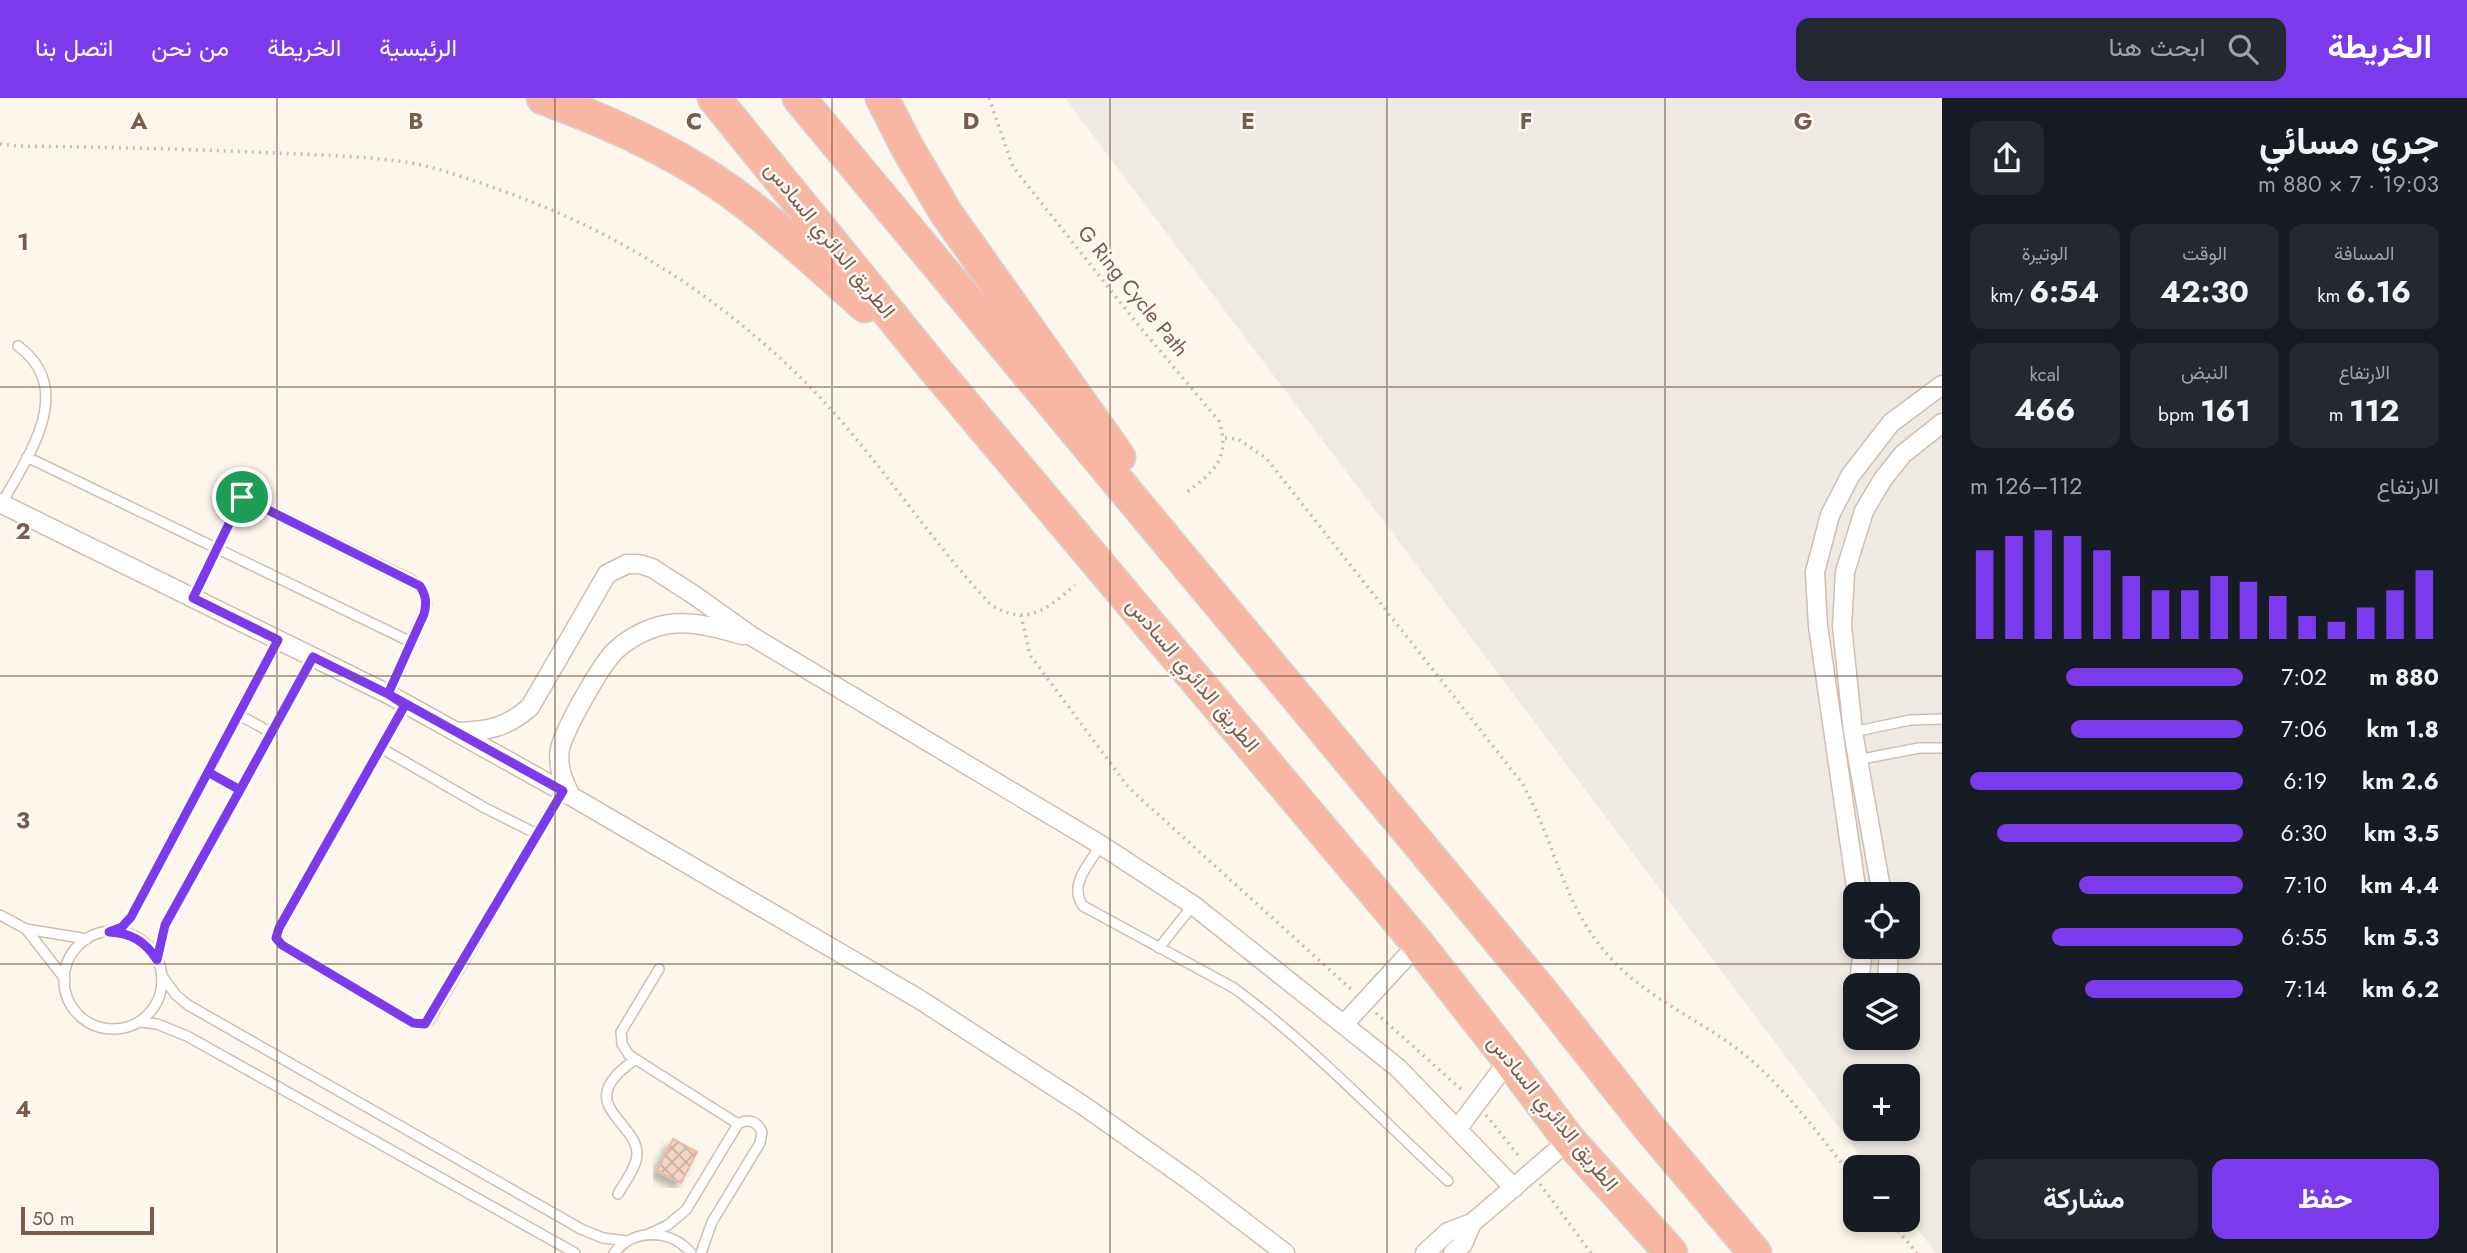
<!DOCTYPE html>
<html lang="ar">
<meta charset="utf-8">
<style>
:root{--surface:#171b24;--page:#242831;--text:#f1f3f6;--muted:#9ea1a6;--accent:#7c3aed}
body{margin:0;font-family:Jost,Vazirmatn,sans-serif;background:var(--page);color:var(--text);direction:rtl;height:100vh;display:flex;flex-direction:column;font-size:26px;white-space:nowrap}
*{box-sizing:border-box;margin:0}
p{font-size:23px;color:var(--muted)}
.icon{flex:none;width:38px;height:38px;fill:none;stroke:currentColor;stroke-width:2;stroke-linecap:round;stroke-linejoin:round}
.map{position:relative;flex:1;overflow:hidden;direction:ltr}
.details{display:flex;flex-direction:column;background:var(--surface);width:525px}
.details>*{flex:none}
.buttons{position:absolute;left:1843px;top:784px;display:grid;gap:14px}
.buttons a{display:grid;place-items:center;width:77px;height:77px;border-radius:14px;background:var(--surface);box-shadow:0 4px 10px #0003;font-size:35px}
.scale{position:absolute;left:21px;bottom:18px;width:133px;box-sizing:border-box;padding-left:7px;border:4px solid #7a5c4d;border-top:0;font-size:19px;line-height:24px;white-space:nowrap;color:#7a5c4d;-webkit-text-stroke:5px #fffaf3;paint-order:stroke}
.pin{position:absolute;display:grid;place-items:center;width:60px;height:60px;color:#fff;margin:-30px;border:4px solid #fff;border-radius:50%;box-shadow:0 2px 7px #0007}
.round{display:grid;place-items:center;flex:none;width:74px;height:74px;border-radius:14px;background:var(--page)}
.head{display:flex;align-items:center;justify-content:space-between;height:119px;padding:0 28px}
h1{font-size:38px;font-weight:700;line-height:52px}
.metrics{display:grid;grid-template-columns:repeat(3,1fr);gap:10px;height:119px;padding:7px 28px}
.metrics div{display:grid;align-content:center;border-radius:14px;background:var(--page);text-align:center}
.metrics b{font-size:30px;font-weight:700}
.metrics small{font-size:19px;font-weight:400}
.metrics p{font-size:19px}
.chart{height:196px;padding:14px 28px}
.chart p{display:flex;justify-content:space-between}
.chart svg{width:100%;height:126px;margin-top:7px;stroke:var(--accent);stroke-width:6}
.button{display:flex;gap:14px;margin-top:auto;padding:14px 28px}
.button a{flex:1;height:80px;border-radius:14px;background:var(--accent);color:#fff;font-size:28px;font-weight:700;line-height:80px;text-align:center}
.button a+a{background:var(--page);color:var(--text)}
ul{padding:0 28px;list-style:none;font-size:23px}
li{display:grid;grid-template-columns:112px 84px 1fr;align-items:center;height:52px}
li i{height:18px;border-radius:9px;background:var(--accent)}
header{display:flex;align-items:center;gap:42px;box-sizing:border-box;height:98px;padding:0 35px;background:var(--accent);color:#fff}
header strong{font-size:33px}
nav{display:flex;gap:38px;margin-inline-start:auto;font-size:24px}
.search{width:490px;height:63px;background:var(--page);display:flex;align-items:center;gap:18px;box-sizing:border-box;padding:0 24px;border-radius:14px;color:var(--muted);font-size:26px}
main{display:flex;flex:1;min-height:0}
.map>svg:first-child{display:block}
.industrial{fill:#efe9e4;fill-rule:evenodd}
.building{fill:url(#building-cross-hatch);stroke:#e6bba3;stroke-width:2;filter:url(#shadow)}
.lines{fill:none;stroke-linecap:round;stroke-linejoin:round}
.lane-casing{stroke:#d1beb0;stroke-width:12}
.street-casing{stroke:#d1beb0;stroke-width:21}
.highway-casing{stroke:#dad1cd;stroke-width:35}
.path{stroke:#d9b8a5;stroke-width:3.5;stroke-dasharray:2 5;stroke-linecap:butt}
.lane{stroke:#fff;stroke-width:9}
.street{stroke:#fff;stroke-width:18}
.highway{stroke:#f7b7a3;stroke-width:32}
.route-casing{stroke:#fff;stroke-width:14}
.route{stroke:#7c3aed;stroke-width:9}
.grid{fill:none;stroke:#7a5c4d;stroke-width:2;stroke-opacity:0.55}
.labels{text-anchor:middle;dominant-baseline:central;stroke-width:5;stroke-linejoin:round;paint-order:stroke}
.street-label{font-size:21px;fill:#7a5c4d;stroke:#fffaf3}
.grid-label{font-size:23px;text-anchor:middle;font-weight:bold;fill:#7a5c4d;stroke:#fffaf3;stroke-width:5;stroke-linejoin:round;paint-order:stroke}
</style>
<header>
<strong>الخريطة</strong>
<div class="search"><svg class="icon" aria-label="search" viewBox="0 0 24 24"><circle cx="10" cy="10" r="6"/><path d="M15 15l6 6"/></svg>ابحث هنا</div>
<nav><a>الرئيسية</a><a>الخريطة</a><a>من نحن</a><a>اتصل بنا</a></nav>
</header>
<main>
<section class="details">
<div class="head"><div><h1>جري مسائي</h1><p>19:03 · 7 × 880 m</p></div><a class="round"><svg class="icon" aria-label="share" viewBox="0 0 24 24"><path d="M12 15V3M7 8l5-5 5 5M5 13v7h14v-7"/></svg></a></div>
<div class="metrics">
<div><p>المسافة</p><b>6.16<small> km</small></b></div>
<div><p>الوقت</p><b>42:30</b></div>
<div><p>الوتيرة</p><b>6:54<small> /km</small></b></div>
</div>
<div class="metrics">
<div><p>الارتفاع</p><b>112<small> m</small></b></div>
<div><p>النبض</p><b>161<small> bpm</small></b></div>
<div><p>kcal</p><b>466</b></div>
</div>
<div class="chart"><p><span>الارتفاع</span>112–126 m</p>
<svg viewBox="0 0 160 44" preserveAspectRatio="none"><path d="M5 44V13M15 44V8M25 44V6M35 44V8M45 44V13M55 44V22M65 44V27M75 44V27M85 44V22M95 44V24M105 44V29M115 44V36M125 44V38M135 44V33M145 44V27M155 44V20"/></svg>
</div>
<ul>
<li><b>880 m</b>7:02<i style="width:65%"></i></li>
<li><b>1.8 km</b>7:06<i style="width:63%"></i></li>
<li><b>2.6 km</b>6:19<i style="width:100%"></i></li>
<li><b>3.5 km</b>6:30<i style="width:90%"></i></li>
<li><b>4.4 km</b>7:10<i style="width:60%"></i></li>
<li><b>5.3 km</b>6:55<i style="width:70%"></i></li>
<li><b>6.2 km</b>7:14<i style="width:58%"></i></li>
</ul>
<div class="button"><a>حفظ</a><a>مشاركة</a></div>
</section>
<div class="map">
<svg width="1942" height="1155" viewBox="0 0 1942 1155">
<defs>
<pattern id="building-cross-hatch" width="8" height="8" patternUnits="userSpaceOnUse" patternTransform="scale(1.75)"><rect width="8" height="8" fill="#f3d5c3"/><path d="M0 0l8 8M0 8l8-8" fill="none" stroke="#cab0a1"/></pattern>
<filter id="shadow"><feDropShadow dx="-6" dy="6" stdDeviation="3.5" flood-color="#0004"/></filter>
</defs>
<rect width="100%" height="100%" fill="#fdf6ec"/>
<path class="industrial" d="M1065 0H1942V1155H1936L1908 1119V1069H1869ZM1855 796H1908V849H1855ZM1855 887H1908V940H1855ZM1855 978H1908V1031H1855Z"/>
<path class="building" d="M673 1041 697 1054 681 1085 657 1073Z"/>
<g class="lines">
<g class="lane-casing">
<path id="lane" d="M27 359 411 544
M2 405C28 358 77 291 18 248
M193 500 242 399 412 482C422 489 425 495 427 506L388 596
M405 607 279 829 276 840 282 847 413 925 421 927 429 923 563 693
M239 617 272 635
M1853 634 1910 622 1942 621
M381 650 485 710 537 736
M1857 662 1919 650H1942
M1101 747C1089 766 1068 787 1083 808L1234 890C1311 947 1378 1018 1448 1083
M0 817 26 831 87 841
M26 831 65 881
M64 882a49 49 0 1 1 98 0a49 49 0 1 1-98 0Z
M109 834 122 829 131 819 278 542
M1159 850 1193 807
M157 861 165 827 313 559
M659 871 621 934 622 946 629 957 738 1026
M162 878 176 897 188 907 581 1131 603 1140 627 1143
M140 924 157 926 187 938 575 1155
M618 1096C624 1085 637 1069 637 1056 637 1027 587 1011 615 979 620 972 629 967 635 961
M649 1136 668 1127 686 1112 738 1026C748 1020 757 1023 762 1034L760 1045 712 1124 701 1155
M614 1155C634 1130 671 1131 691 1155"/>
</g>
<g class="street-casing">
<path id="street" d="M0 405 388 596 571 698 919 901 1084 1008 1193 1085 1285 1155
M456 634C488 633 506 630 530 609L607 476 627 466H639L652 470 694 497 753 539 1101 747 1193 807 1398 970 1514 1090
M571 698C563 683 557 668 560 651 564 632 601 566 616 552 626 543 639 535 653 530 684 519 712 529 743 537
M1857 796 1818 528 1815 474 1830 417 1850 378 1891 325 1942 287
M1882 796 1853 634 1842 528 1845 474 1864 413 1883 381 1903 356 1942 325
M1859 887 1863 849
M1887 887 1889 849
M1344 926 1418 846
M1458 1030 1509 962
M1425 1155 1448 1134 1472 1125 1569 1042
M1453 1155 1463 1146 1472 1125"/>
</g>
<g class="highway-casing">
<path id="highway" d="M543 0C615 26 687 59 747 106 788 138 827 174 865 208
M714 0 933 269 1418 846 1509 962 1569 1042 1671 1155
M799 0 1542 894 1647 1027 1755 1155
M882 0 907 49 946 115 1119 359"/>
</g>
<path class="path" d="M989 0 1013 69 1135 223 1219 323C1231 361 1214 373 1186 395
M0 46 17 48C103 49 189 51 275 55 320 57 367 58 412 65 442 71 472 82 500 92 618 133 724 201 812 291 877 358 927 439 991 507 1028 529 1047 511 1075 487
M1225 340 1238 341 1266 360 1522 685C1555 743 1561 803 1607 856 1643 898 1693 918 1736 950 1783 985 1818 1037 1855 1081
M1021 517 1030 557 1129 690 1353 893
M1376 915 1464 994
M1486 1017 1521 1061
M1540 1086 1591 1155
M1889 1122 1917 1155"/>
<use href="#lane" class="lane"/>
<use href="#street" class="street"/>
<use href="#highway" class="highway"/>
</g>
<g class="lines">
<g class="route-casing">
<path id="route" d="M242 399 193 500 278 542 208 674 240 692 165 827 157 862C145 843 131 835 109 834L122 829 131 819 208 674 240 692 313 559 388 596 405 607 279 830 276 840 282 847 413 925 425 926 563 693 388 596 424 516C427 505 426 498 420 488L242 399"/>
</g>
<use href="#route" class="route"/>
</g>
<path class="grid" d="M277 0V1155M555 0V1155M832 0V1155M1110 0V1155M1387 0V1155M1665 0V1155M0 289H1942M0 578H1942M0 866H1942"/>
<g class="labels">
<g class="street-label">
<text transform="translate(830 142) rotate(51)">الطريق الدائري السادس</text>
<text transform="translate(1133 193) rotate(51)">G Ring Cycle Path</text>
<text transform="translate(1193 577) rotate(50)">الطريق الدائري السادس</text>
<text transform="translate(1553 1015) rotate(51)">الطريق الدائري السادس</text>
</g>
</g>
<g class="grid-label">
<text x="139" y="31">A</text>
<text x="416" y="31">B</text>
<text x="694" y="31">C</text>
<text x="971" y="31">D</text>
<text x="1248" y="31">E</text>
<text x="1526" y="31">F</text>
<text x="1803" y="31">G</text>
<text x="23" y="152">1</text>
<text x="23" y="441">2</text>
<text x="23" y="730">3</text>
<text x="23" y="1019">4</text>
</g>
</svg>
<div class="buttons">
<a><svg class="icon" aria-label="locate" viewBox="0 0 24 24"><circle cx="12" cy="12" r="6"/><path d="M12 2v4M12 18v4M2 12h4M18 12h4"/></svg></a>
<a><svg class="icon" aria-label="layers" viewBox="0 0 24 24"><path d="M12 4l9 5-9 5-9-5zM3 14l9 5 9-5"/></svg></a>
<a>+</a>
<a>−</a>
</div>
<div class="scale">50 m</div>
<div class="pin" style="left:242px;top:399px;background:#1e9e55"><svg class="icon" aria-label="arrive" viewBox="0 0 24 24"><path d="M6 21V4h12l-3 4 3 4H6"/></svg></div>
</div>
</main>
